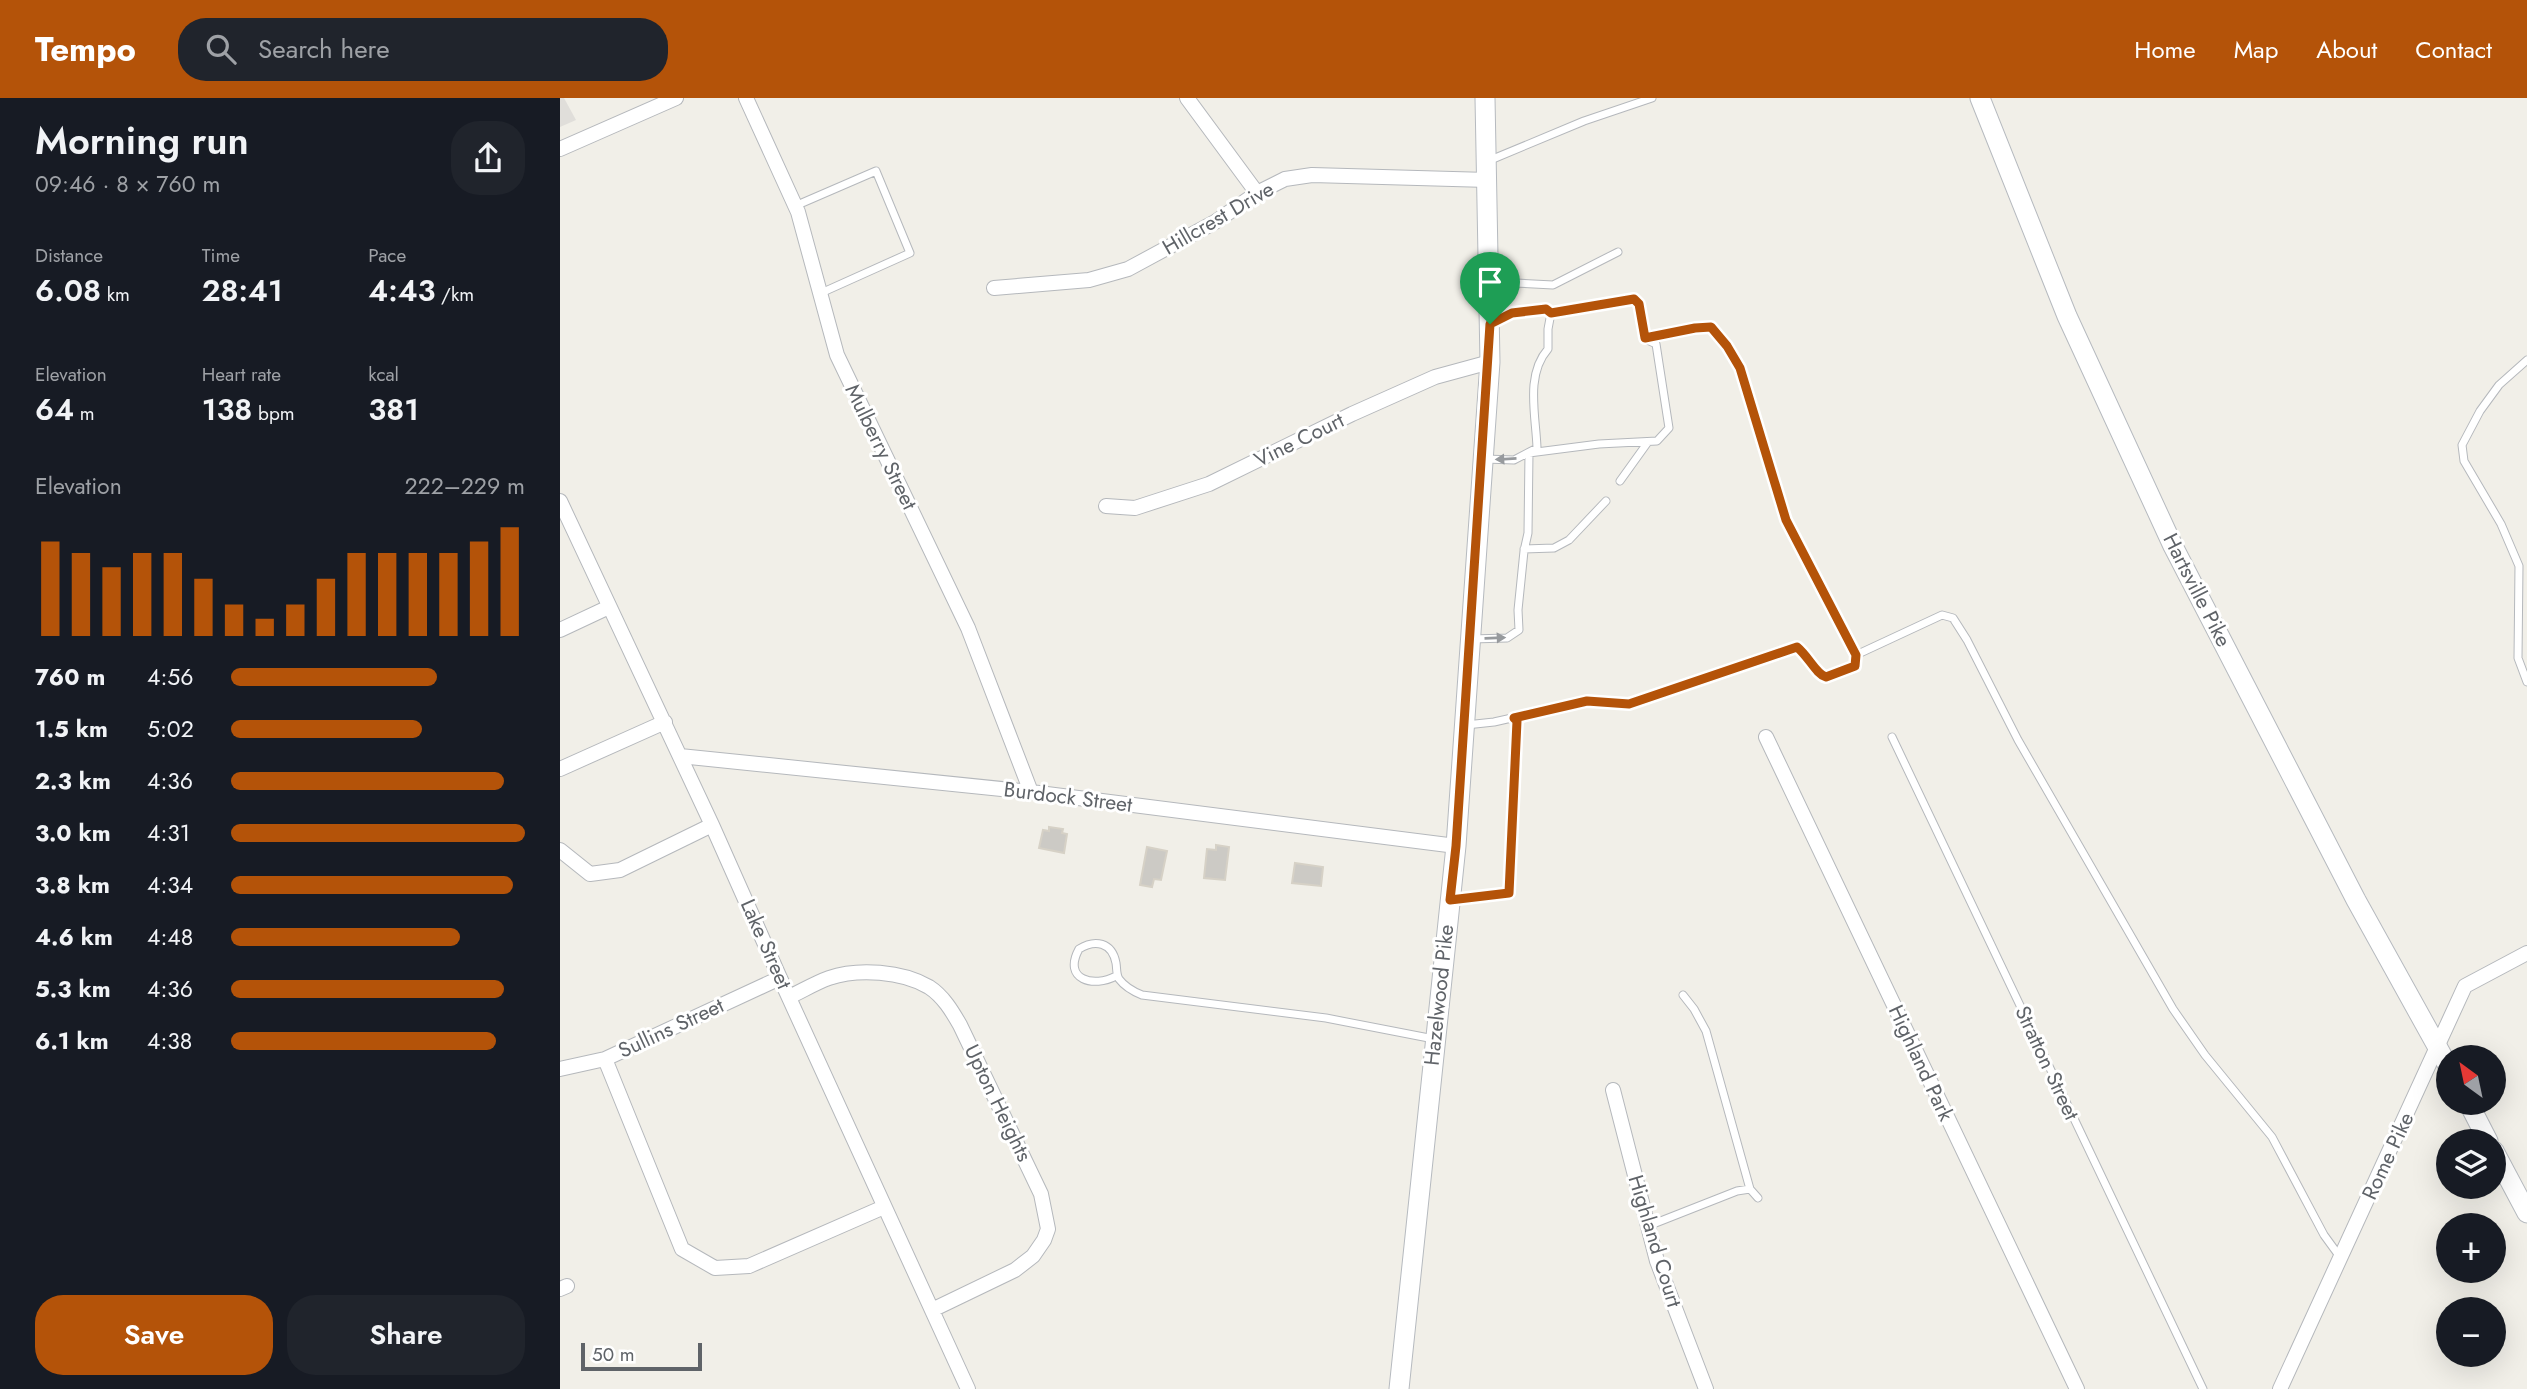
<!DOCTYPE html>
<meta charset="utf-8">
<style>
:root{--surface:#171b24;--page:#20242c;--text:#f1f3f6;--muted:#9ea1a6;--accent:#b45309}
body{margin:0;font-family:Jost,sans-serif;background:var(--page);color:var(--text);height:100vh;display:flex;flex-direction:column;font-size:26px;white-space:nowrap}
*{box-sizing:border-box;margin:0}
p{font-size:23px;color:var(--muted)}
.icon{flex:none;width:38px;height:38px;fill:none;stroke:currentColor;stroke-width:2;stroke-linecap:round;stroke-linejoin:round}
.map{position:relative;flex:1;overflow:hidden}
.side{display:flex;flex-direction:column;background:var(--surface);width:560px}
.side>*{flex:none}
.needle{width:46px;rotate:327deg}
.fabs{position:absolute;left:1876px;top:947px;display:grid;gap:14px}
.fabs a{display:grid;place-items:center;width:70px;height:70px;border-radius:50%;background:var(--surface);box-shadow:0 7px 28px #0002;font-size:35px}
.scale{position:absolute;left:21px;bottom:18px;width:121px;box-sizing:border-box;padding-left:7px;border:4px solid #5f6368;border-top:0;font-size:19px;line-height:24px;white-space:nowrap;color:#5f6368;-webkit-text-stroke:5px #fff;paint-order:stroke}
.pin{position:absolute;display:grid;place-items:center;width:60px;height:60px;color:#fff;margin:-72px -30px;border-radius:50% 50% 50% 0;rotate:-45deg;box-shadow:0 0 7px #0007}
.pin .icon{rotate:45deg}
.round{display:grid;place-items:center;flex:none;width:74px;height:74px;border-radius:28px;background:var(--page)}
.overview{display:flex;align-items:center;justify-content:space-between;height:119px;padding:0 35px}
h1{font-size:38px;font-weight:600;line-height:52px}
.metrics{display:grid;grid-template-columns:repeat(3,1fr);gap:10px;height:119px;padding:7px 35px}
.metrics div{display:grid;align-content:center}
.metrics b{font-size:30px;font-weight:600}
.metrics small{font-size:19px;font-weight:400}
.metrics p{font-size:19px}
.chart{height:196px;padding:14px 35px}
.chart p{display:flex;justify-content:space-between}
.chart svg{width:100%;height:126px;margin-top:7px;stroke:var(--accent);stroke-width:6}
.button{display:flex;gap:14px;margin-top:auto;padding:14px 35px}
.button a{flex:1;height:80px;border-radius:28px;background:var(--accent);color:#fff;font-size:28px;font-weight:600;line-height:80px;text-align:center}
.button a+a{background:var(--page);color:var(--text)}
ul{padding:0 35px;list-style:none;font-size:23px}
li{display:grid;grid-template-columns:112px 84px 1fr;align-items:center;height:52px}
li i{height:18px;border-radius:9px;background:var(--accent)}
header{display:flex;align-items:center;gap:42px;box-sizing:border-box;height:98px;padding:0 35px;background:var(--accent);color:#fff}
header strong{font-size:33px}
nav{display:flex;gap:38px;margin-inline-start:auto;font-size:24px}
.search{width:490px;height:63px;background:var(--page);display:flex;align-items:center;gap:18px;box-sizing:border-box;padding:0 24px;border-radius:28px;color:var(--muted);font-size:26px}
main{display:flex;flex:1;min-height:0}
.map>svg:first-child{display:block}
.industrial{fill:#e0deda}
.building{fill:#cccac5;stroke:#d6d1c6;stroke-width:2}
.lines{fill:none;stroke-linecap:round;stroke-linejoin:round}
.lane-casing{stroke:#b5b8bc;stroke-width:9}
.street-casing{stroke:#b5b8bc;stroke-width:16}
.secondary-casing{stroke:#b6babf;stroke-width:21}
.lane{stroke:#fff;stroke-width:7}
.street{stroke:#fff;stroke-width:14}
.secondary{stroke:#fff;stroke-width:19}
.oneway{fill:#979a9d}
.route-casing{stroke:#fff;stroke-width:14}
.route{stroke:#b45309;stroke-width:9}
.labels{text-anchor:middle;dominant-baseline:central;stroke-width:6;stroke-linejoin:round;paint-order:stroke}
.street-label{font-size:21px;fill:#5f6368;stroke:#fff}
</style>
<header>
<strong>Tempo</strong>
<div class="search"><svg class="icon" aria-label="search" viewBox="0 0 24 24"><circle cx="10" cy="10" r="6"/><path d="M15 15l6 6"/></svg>Search here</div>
<nav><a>Home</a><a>Map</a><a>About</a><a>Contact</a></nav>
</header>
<main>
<section class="side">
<div class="overview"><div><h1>Morning run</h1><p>09:46 · 8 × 760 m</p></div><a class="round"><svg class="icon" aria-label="share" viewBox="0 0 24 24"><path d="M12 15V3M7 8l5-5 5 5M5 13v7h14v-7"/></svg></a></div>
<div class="metrics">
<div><p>Distance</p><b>6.08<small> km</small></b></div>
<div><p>Time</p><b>28:41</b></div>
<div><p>Pace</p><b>4:43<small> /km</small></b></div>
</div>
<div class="metrics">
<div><p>Elevation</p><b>64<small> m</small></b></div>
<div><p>Heart rate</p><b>138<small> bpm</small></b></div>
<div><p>kcal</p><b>381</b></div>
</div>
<div class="chart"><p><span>Elevation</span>222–229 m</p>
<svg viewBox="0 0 160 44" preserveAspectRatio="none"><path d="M5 44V11M15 44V15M25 44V20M35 44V15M45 44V15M55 44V24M65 44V33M75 44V38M85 44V33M95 44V24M105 44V15M115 44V15M125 44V15M135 44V15M145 44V11M155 44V6"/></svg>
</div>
<ul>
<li><b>760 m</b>4:56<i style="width:70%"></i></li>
<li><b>1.5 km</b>5:02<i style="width:65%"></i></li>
<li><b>2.3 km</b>4:36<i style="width:93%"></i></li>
<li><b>3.0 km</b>4:31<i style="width:100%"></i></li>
<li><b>3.8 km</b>4:34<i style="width:96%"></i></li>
<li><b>4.6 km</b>4:48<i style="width:78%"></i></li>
<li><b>5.3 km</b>4:36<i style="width:93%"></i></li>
<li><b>6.1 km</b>4:38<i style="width:90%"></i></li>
</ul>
<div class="button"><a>Save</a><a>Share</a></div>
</section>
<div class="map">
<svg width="1967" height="1291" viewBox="0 0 1967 1291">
<rect width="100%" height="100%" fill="#f1efe8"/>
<path class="industrial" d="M0 0H4L16 22 0 29Z"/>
<path class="building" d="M489 729 503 731 502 735 507 736 504 755 479 750 483 732 489 733Z
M656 747 669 749 665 782 644 780 647 751 656 752Z
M587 749 607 753 601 782 594 781 592 789 580 787Z
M735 765 763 769 761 788 732 785Z"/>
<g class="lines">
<g class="lane-casing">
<path id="lane" d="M928 63 1024 23 1092 0
M235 108 316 73 350 155 261 195
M930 190 956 185 993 187 1058 154
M1967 262 1939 287 1920 313 1902 347 1904 363 1941 426 1959 468 1958 560 1967 584
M969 355 1039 346 1097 343 1109 330 1096 246 1085 241 1079 206 1074 201 991 215
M925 361 954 362 977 350C976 318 965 277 988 251V231L991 215 986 211 952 215 931 225
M1060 383 1088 344
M964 451 994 450 1009 442 1046 403
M912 541 947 540 959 532 958 512 964 453 968 435 969 355
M1296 557 1382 517 1393 520 1407 542 1458 642 1613 911 1645 957 1712 1039 1764 1137 1780 1159
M906 627 934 624 1027 603 1069 606 1237 549C1249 559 1256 576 1266 579L1295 568 1296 557 1226 422 1180 270 1167 248 1151 229 1135 230 1085 241
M1332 639 1643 1291
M894 802 949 795 957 623 954 620
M556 878C534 890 502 882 519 851 535 841 552 844 556 865 557 871 556 876 559 881 565 889 572 893 582 897L766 920 874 941
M1123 897 1134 911 1146 933 1190 1091
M1088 1128 1177 1093 1190 1091 1198 1100"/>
</g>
<g class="street-casing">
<path id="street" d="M186 0 238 114 277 257 408 530 471 694
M627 0 697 95
M0 51 116 0
M434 190 529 182 568 171 655 124 697 95 725 81 752 77 928 82
M0 403 152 727 220 880 408 1291
M546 408 575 410 649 386 792 316 875 279 930 264
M0 532 49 509
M1206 639 1517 1291
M120 658 471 694 896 748
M0 671 105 624
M0 752 30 776 60 772 152 727
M229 899C242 893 255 885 269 880 298 870 342 873 369 889 383 898 392 913 400 927L481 1096 488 1131 484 1142 473 1158 455 1172 372 1212
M45 961 122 1151 155 1170 189 1168 324 1109
M0 971 45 961 220 880
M1053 992 1097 1163 1146 1291
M0 1191 7 1188
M1720 1291 1905 888 1967 855"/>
</g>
<g class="secondary-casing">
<path id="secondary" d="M1420 0 1507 218 1613 448 1796 802 1888 968
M1908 1004 1928 1043
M1934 1053 1967 1115
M839 1291 896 748 930 264 925 0"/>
</g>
<use href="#lane" class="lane"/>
<use href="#street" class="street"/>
<use href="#secondary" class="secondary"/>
</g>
<defs><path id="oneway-solid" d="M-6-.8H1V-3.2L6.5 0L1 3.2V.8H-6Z" transform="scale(1.75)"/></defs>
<g class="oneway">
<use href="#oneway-solid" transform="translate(946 361) rotate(177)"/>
<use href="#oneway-solid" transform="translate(935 540) rotate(-2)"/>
</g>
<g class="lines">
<g class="route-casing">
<path id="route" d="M1074 201 1079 206 1085 240 1135 230 1151 229 1167 248 1180 270 1226 422 1296 557 1295 568 1266 579C1256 576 1249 559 1237 549L1069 606 1027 603 954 620 957 623 949 795 890 802 896 748 930 226 952 215 986 211 991 215Z"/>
</g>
<use href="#route" class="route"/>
</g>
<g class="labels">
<g class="street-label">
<text transform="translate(658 120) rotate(-30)">Hillcrest Drive</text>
<text transform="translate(739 342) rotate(-26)">Vine Court</text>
<text transform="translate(321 349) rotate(64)">Mulberry Street</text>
<text transform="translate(1637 492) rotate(63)">Hartsville Pike</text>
<text transform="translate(508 699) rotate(7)">Burdock Street</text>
<text transform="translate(206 846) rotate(66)">Lake Street</text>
<text transform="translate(879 897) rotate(-84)">Hazelwood Pike</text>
<text transform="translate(111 930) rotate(-25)">Sullins Street</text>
<text transform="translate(1361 965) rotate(65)">Highland Park</text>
<text transform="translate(1487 965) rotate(65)">Stratton Street</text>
<text transform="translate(438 1005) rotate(64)">Upton Heights</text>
<text transform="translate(1828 1058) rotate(-65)">Rome Pike</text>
<text transform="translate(1095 1143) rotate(73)">Highland Court</text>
</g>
</g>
</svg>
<div class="fabs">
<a><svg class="needle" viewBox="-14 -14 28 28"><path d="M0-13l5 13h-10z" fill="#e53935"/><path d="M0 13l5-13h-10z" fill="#9ea1a6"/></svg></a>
<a><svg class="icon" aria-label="layers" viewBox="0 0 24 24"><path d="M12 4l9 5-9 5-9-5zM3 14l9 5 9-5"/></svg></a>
<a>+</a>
<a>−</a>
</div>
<div class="scale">50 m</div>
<div class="pin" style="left:930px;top:226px;background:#1e9e55"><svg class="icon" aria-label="arrive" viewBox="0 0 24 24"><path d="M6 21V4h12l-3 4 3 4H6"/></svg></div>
</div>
</main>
